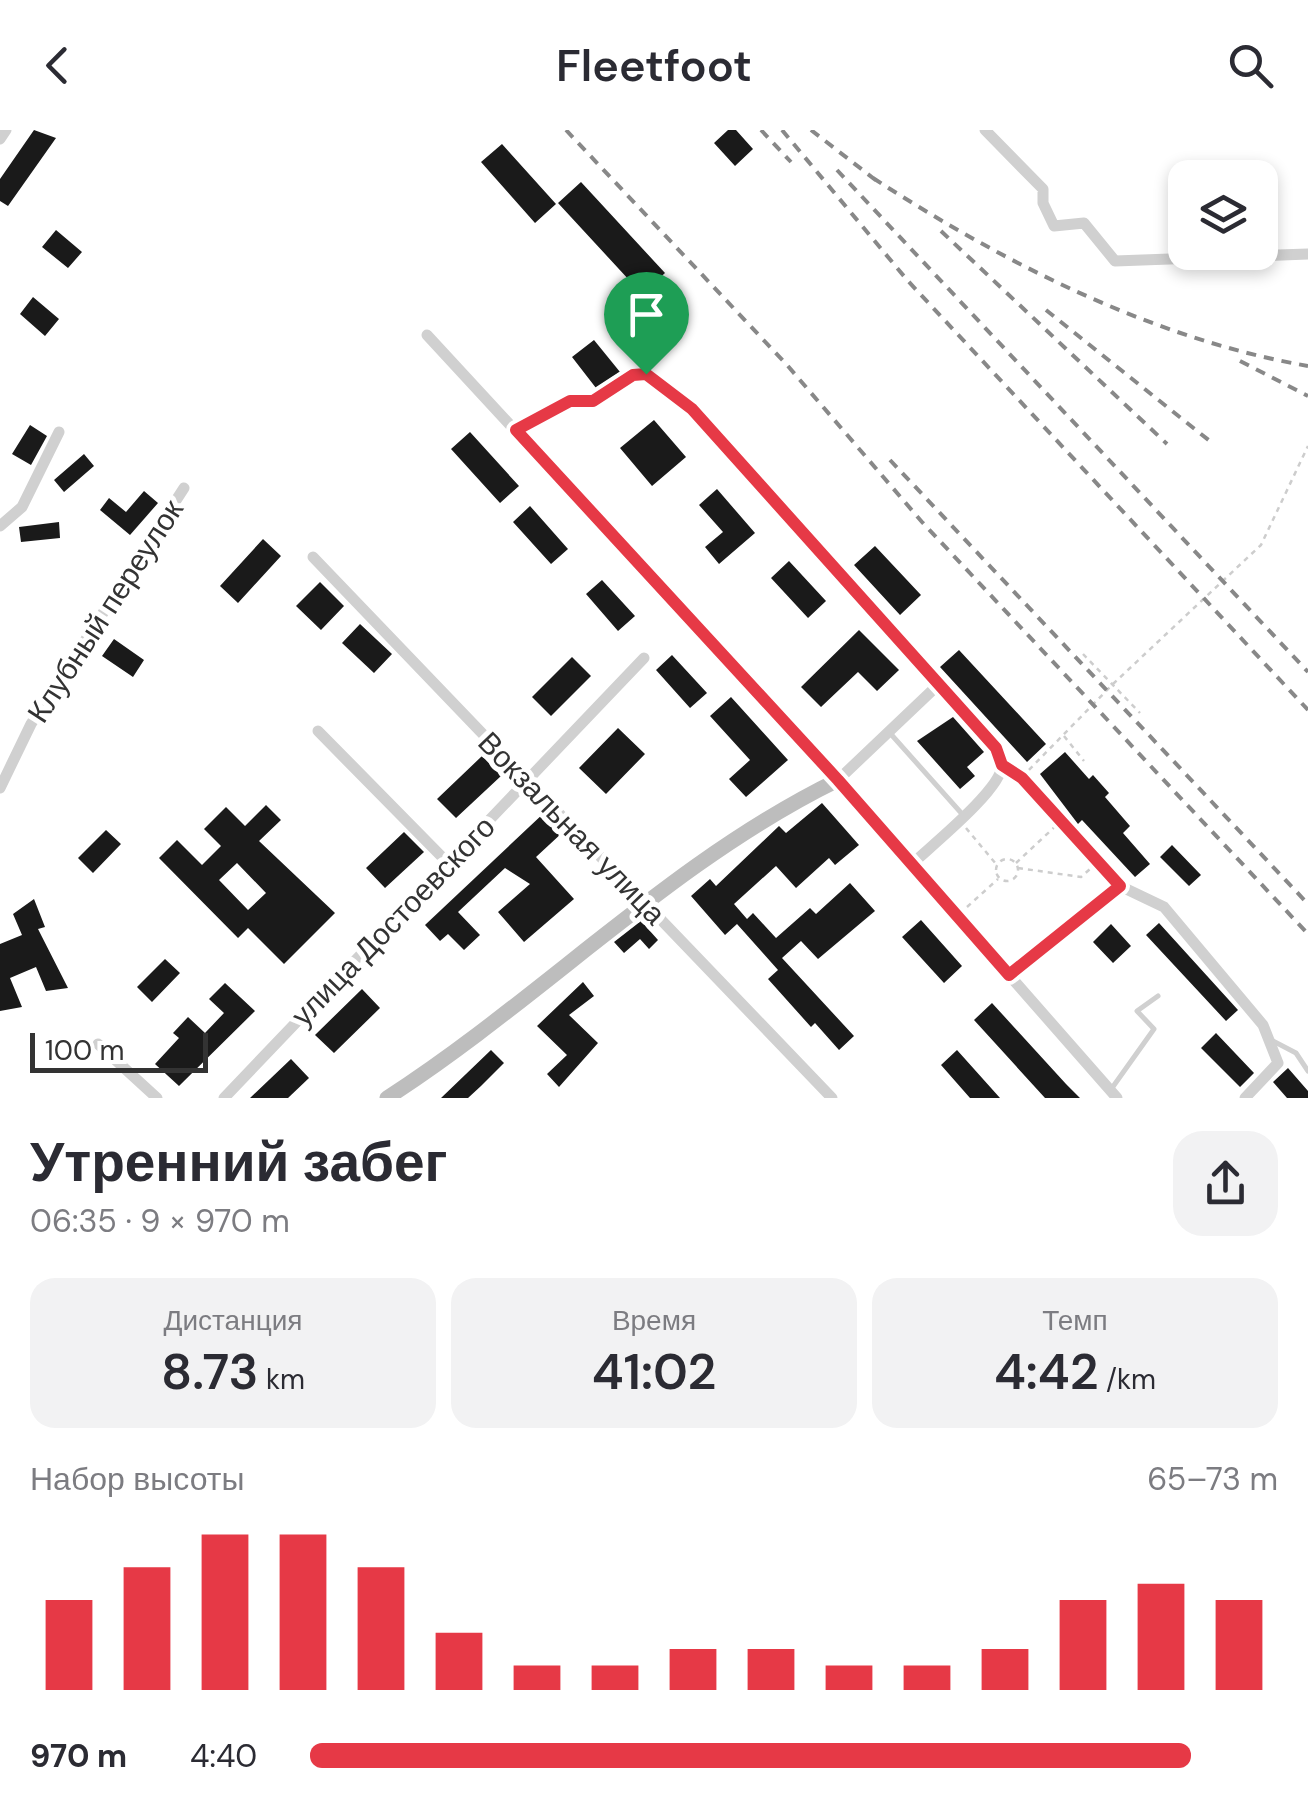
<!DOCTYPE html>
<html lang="ru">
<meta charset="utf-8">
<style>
:root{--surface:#fff;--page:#f2f2f3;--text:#2b2b33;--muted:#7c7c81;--accent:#e63946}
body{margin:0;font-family:"DM Sans",sans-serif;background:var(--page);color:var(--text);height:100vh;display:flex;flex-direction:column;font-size:38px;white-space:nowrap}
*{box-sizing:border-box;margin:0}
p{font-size:32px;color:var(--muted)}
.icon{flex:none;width:55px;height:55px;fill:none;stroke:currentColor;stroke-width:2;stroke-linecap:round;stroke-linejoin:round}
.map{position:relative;height:968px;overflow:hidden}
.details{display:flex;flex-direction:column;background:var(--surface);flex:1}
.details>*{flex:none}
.controls{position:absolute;left:1168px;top:30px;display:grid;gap:20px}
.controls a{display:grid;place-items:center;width:110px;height:110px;border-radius:20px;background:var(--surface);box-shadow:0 5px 15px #0003;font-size:50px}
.scale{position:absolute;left:30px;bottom:25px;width:178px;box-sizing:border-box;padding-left:10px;border:5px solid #333;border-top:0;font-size:28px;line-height:35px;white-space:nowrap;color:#333;-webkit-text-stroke:8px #fff;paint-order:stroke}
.pin{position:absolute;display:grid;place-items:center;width:85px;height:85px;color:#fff;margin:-102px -42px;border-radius:50% 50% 50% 0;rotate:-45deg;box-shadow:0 0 10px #0007}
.pin .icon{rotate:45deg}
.round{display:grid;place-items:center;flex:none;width:105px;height:105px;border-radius:30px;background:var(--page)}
.summary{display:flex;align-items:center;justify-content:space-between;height:170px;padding:0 30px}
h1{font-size:55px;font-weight:600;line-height:75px}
.stats{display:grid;grid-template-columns:repeat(3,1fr);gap:15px;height:170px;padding:10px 30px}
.stats div{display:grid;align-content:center;border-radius:25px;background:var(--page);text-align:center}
.stats b{font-size:50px;font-weight:600}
.stats small{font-size:28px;font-weight:400}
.stats p{font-size:28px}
.chart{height:280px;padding:20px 30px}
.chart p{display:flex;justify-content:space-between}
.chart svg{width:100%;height:180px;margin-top:10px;stroke:var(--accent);stroke-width:6}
ul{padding:0 30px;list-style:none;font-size:32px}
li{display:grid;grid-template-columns:160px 120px 1fr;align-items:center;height:75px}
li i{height:25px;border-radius:12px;background:var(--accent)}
header{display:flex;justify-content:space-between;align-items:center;height:130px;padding:0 30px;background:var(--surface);font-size:45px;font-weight:600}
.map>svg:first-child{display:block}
.building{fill:#1a1a1a;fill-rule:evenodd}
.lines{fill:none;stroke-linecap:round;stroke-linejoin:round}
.path{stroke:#cdcdcd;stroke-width:2.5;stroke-dasharray:5 5;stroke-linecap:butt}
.service{stroke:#d0d0d0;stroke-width:5}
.minor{stroke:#d0d0d0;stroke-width:11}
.secondary{stroke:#bdbdbd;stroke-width:15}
.rail{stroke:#888;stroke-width:4;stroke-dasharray:10 8;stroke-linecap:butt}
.route-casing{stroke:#fff;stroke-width:20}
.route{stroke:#e63946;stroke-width:12}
.labels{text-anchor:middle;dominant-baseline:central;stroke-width:10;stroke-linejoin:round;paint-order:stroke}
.street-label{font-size:30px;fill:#333;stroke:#fff}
</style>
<header><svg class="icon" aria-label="back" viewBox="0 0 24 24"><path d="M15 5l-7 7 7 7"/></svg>Fleetfoot<svg class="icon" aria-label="search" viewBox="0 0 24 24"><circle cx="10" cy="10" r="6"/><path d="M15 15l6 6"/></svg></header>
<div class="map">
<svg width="1308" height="968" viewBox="0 0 1308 968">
<rect width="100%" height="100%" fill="#fff"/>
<path class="building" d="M34 0 56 8 8 76 0 71V49Z
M728 0H736L753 19 735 36 714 13Z
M502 14 556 74 535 93 481 32Z
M581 52 665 143 642 164 558 73Z
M56 100 82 122 68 138 42 117Z
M33 167 59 189 45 206 20 184Z
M594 210 620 242 596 258 572 227Z
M654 290 686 327 652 356 620 318Z
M30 295 47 306 31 335 12 324Z
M470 302 519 356 500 373 451 319Z
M84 324 94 336 64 362 54 350Z
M717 359 755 403 719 434 705 417 723 402 699 375Z
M144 361 158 373 130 405 100 380 109 368 126 382Z
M530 376 568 419 551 434 513 392Z
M59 392 60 408 21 412 19 397Z
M263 409 281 426 238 473 220 456Z
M875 416 921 465 900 485 854 435Z
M789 431 826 471 808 488 771 448Z
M602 450 635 486 618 501 586 464Z
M320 452 344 476 321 500 296 476Z
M360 494 392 524 374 543 342 513Z
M859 500 899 540 877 561 858 542 821 577 801 557Z
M114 509 144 530 133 547 102 526Z
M959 520 1046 614 1027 632 940 537Z
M672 525 707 563 690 578 656 540Z
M572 527 591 546 551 586 532 567Z
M731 567 788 630 746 667 729 649 750 630 710 586Z
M953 587 984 622 967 637 975 646 960 659 917 611Z
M618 598 645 624 606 664 579 638Z
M1065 622 1089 649 1093 645 1109 663 1105 667 1130 696 1123 703 1150 734 1135 747 1082 690 1078 694 1040 644Z
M482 626 501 646 456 688 437 669Z
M822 673 859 715 835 735 829 728 796 758 776 736 734 774 747 789 753 783 776 808 810 778 816 784 850 753 875 781 818 829 801 811 782 828 854 906 839 920 815 893 811 897 768 849 778 840 737 794 725 805 691 766 710 749 716 756 779 696 786 703Z
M266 675 281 690 259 711 335 783 284 834 248 798 238 808 159 728 177 710 202 735 221 716 204 699 226 677 245 696ZM237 733 266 763 248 780 219 750Z
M545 682 563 702 536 727 574 769 524 812 498 782 530 754 505 738 458 782 480 805 464 820 448 804 440 811 425 795Z
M106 700 121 714 93 743 78 728Z
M404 702 424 722 385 758 366 738Z
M1172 715 1201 745 1189 756 1160 727Z
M34 769 45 797 38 799 68 858 46 861 36 837 10 848 22 877 0 881V814L22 805 13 784Z
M921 790 962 836 944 853 902 807Z
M641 791 658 810 649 819 640 809 624 823 614 812Z
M1159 793 1238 880 1226 891 1146 805Z
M1111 794 1131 816 1113 833 1093 812Z
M165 829 180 843 152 872 137 857Z
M583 852 594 866 569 885 598 913 559 957 547 944 567 925 537 896Z
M225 853 255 881 179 956 155 934 179 908 173 903 188 887 205 903 224 883 209 869Z
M362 859 380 878 334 923 315 905Z
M992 873 1066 954 1080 968H1045L974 890Z
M1216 903 1254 943 1240 957 1201 918Z
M491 920 504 933 481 956 468 968H441Z
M957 920 1000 968H970L941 935Z
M291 929 309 948 288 968H250Z
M1288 938 1308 961V968H1287L1273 952Z"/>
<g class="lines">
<path class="path" d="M1083 524 1140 583
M1064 606 1084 631
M1014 643 1021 648 1113 554 1261 415 1308 316
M1062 692 1097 731
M966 698 996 734
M996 740a11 11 0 1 1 22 0a11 11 0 1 1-22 0Z
M1016 733 1061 691 1022 649
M1018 738 1081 747 1098 732 1113 748
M967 777 998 749"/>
<path class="service" d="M889 602 963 685
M1271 910 1296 923 1308 941
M1112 958 1154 899 1137 881 1158 866"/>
<path class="minor" d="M985 0 1043 59V73L1054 96 1084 93 1115 131 1308 124
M0 9 6 0
M427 205 838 650 1117 968
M516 300 569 271H593L633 245 656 247 692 279 939 554
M0 396 22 377 59 302
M313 427 832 968
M318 601 446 731
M838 650 939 554C954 571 1002 615 1002 635 1002 659 931 716 912 734
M0 658 31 594 184 358
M1009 845 1120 756 1164 777 1263 895 1278 933 1245 968
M98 914 157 968
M224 968 644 528"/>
<path class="secondary" d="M387 968C542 868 672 731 838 650"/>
<path class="rail" d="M566 0 787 235 922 392 1308 804
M761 0 791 32
M782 0 908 151 1308 580
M811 0 882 55
M837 40 1308 542
M873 48C1004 133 1153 209 1308 236
M941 101 1167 314
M1046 180 1211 312
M1240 231 1308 266
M890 330 1308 774"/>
</g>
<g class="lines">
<g class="route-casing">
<path id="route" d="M646 244 692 279 996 618 1002 635 1022 648 1120 756 1009 845 838 650 516 300 570 271H593L633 245Z"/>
</g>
<use href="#route" class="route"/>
</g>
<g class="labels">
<g class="street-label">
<text transform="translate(105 481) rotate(-57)">Клубный переулок</text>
<text transform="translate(572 698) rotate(46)">Вокзальная улица</text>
<text transform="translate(393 791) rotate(-46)">улица Достоевского</text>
</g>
</g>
</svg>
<div class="controls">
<a><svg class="icon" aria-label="layers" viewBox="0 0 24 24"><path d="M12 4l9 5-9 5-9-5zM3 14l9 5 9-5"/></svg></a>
</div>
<div class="scale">100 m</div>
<div class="pin" style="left:646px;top:244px;background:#1e9e55"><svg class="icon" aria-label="arrive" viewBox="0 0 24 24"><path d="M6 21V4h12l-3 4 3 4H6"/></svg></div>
</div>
<section class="details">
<div class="summary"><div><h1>Утренний забег</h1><p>06:35 · 9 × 970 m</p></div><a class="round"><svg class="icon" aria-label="share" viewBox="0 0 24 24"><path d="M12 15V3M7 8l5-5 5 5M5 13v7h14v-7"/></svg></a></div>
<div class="stats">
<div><p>Дистанция</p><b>8.73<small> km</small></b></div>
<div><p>Время</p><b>41:02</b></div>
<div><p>Темп</p><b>4:42<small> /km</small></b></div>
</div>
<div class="chart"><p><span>Набор высоты</span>65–73 m</p>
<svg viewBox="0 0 160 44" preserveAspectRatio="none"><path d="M5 44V22M15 44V14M25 44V6M35 44V6M45 44V14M55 44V30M65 44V38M75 44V38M85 44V34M95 44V34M105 44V38M115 44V38M125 44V34M135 44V22M145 44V18M155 44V22"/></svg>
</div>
<ul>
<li><b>970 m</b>4:40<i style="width:91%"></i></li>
</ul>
</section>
